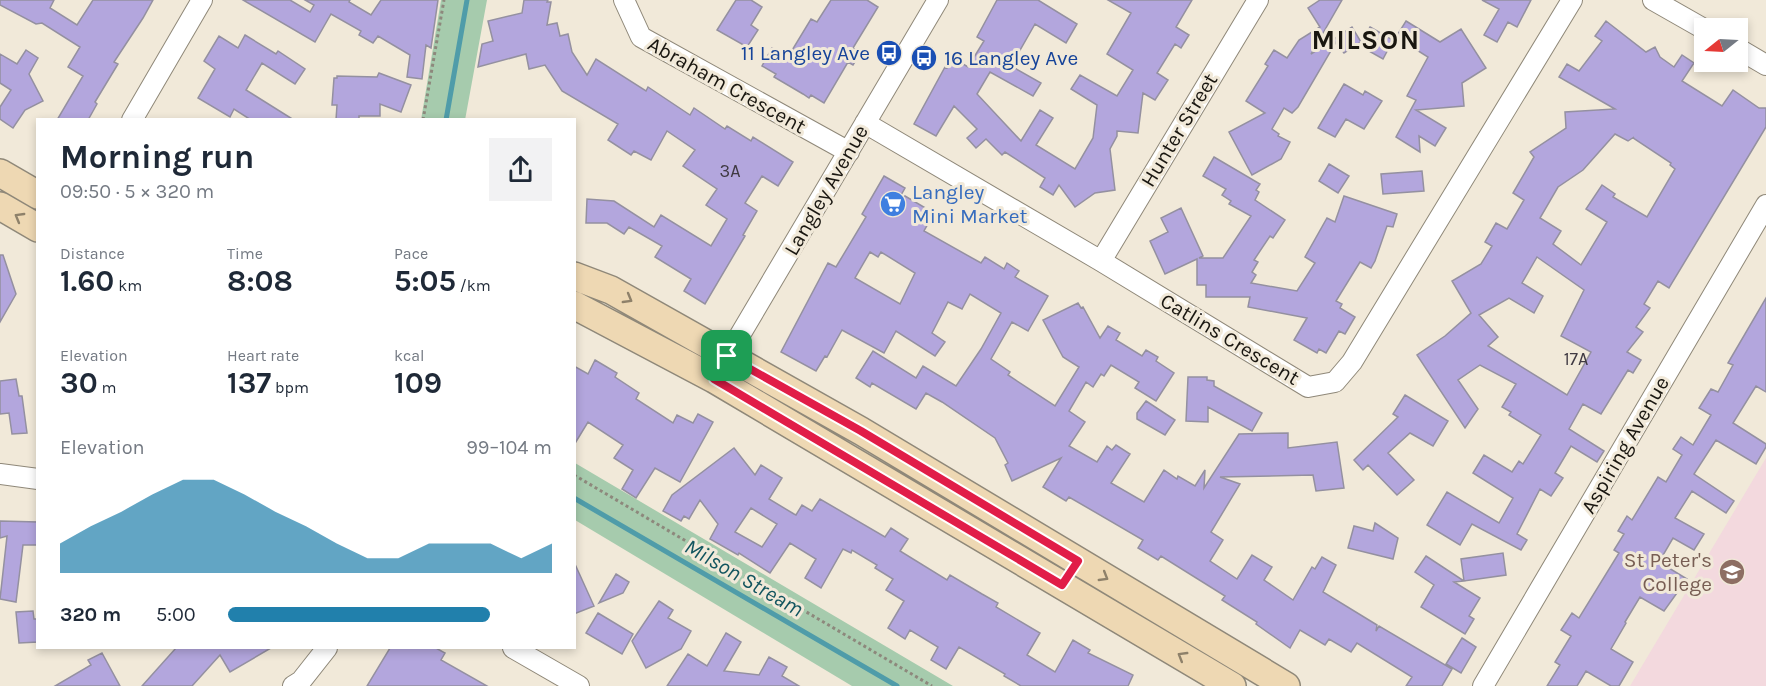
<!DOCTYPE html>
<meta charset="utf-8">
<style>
:root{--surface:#fff;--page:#f2f2f3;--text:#1f2937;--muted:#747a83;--accent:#2180ac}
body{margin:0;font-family:Karla,sans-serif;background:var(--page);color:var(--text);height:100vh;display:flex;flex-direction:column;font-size:22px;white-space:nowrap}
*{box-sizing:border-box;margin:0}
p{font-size:20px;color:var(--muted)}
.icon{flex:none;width:33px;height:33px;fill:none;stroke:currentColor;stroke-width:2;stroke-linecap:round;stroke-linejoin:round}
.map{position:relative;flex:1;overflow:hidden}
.panel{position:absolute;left:36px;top:118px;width:540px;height:531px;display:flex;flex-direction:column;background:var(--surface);border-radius:0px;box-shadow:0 3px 9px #0003}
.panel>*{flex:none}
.needle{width:39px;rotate:252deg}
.tools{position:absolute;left:1694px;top:18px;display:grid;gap:12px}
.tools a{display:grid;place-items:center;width:54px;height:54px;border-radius:0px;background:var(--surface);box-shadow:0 3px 9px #0003;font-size:30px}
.pin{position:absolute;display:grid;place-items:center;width:51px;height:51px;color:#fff;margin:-26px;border-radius:12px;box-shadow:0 3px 9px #0006}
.round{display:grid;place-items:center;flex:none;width:63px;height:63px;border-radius:0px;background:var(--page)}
.head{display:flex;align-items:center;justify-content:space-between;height:102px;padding:0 24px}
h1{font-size:33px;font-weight:700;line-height:45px}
.stats{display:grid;grid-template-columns:repeat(3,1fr);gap:9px;height:102px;padding:6px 24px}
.stats div{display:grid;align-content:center}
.stats b{font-size:30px;font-weight:700}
.stats small{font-size:16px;font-weight:400}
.stats p{font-size:16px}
.chart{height:168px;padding:12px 24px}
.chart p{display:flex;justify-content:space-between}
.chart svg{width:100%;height:108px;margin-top:6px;fill:var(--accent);opacity:.7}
ul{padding:0 24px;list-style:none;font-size:20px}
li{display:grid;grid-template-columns:96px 72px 1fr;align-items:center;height:45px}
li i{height:15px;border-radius:8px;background:var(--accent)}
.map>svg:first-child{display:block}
.education{fill:#f3d9de}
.green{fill:#a6cbad}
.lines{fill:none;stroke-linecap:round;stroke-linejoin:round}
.stream{stroke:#4f9ca9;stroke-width:5}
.building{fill:#b3a6dd;stroke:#9490a0;stroke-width:1.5;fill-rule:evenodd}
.street-casing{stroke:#8f8879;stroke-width:22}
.secondary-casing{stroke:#8f8879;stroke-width:30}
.path{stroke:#8d887c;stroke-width:3;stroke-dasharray:3 3;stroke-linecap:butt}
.street{stroke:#fff;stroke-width:20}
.secondary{stroke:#eed8b3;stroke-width:27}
.oneway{stroke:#8e816a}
.route-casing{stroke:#fff;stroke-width:12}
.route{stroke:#e11d48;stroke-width:8}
.labels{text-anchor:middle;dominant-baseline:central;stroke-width:6;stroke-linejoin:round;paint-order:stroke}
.number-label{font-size:18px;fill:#403a43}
.transit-label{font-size:21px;fill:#164399;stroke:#f1e9d9;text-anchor:end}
.street-label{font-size:21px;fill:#191610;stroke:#f1e9d9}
.shop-label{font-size:21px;fill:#366cbe;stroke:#f1e9d9;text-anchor:start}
.education-label{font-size:21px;fill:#785e54;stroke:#f1e9d9;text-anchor:end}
.water-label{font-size:22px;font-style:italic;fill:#12555f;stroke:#f1e9d9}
.district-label{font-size:27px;font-weight:bold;letter-spacing:1.5px;fill:#191610;stroke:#f1e9d9}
</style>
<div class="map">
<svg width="1766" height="686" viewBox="0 0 1766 686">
<rect width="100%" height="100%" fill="#f1e9d9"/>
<path class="education" d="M1766 458V686H1630Z"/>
<path class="green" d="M441 0H487L465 120H421Z
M575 463 953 686H852L575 520Z"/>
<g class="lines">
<path class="stream" d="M446 120 467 0
M574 498 897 686"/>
</g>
<path class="building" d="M0 0H54L50 8 77 25 93 0H153L143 18 114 62 118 64 95 102 97 104 88 120H57L83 76 68 67 80 47 42 23 36 24 0 5Z
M243 0H290L310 12 314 5 305 0H350L349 2 371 15 381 0H438L431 48 426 45 422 79 407 77 410 55 378 36 373 43 359 35 361 31 331 14 315 42Z
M524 0H548L547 2H551L547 25 557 23 560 36 568 34 572 52 587 75 596 59 646 91 648 87 690 115 694 108 725 129 727 126 751 141 753 137 793 162 778 186 762 176 745 203 757 211 743 235 745 236 705 304 684 291 691 279 655 257 662 246 629 227 624 234 607 223H586L587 199 614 201 654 227 661 215 711 246 727 219 706 205 717 189 683 166 695 150 667 131 651 160 634 151 631 155 608 140 618 124 562 91 545 65 529 69 526 54 478 67 482 44 493 41 488 21 522 13Z
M736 0H751L762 7 751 25 758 30 747 47 717 30Z
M831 0H867L878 7 853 48 861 52 853 65 848 62 824 103 811 95 809 98 803 94 774 77 776 74 762 66 772 48 788 57 811 19 817 22Z
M997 0H1038L1077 24 1066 43 1035 24 1011 66 1041 83 1033 96 990 72 977 94 1021 141 1040 110 1053 118 1036 145 1075 169 1093 138 1097 105 1071 89 1080 75 1117 96 1133 70 1107 54 1131 13 1108 0H1192L1176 27 1189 35 1181 48 1175 44 1157 73 1168 80 1155 100 1143 93 1138 133 1117 131V136L1110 149 1115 190 1095 193 1075 207 1059 185 1053 195 1040 187 1045 178 1005 152 1002 155 986 139 976 148 967 138 977 129 954 106 936 136 914 124 945 67 947 68 953 58 968 67 984 41 977 37Z
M1320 0H1342L1311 54 1352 27 1361 42 1344 53 1336 42 1298 107 1292 113 1284 108 1272 129 1279 134 1278 136 1290 142 1281 159 1252 175 1229 132 1265 113 1246 101 1268 66 1265 64 1274 50 1287 58 1299 40 1320 27 1308 8Z
M1482 0H1531L1517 27 1508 22 1497 42 1484 35 1499 9Z
M1406 21 1440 42 1461 29 1486 68 1462 83 1464 106 1416 110 1446 128 1435 146 1419 136 1420 152 1396 137 1416 100 1407 96 1428 57 1396 37Z
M1606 21 1646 52 1655 47 1660 57 1674 67 1682 55 1694 63 1682 81 1722 106 1733 90 1759 108H1766V127L1669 288 1658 281 1644 304 1650 308 1636 327 1643 332 1627 352 1641 360 1633 373 1628 370 1601 414 1583 404 1569 429 1604 451 1597 462 1571 446 1555 473 1563 478 1551 496 1540 489 1517 534 1527 540 1521 550 1472 524 1460 545 1427 525 1447 492 1499 523 1513 498 1473 473 1484 455 1512 472 1519 461 1523 464 1541 435 1509 415 1511 412 1502 407 1516 384 1480 365 1458 380 1478 409 1465 428 1417 355 1445 336 1471 313 1452 281 1481 264 1492 246 1485 242 1496 223 1507 229 1524 200 1513 193 1534 157 1530 152 1566 128 1565 112 1615 109 1559 77 1567 64 1579 71 1602 41 1595 36ZM1615 134 1628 141 1634 137 1633 138 1671 163 1670 165 1675 169 1647 217 1613 197 1615 194 1602 185 1586 209 1607 222 1581 265 1553 244 1561 231 1540 218 1558 187 1583 170ZM1537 257 1584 290 1561 336 1591 352 1567 395 1488 346 1498 337 1479 315 1509 298 1534 313 1543 296 1522 283Z
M1370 27 1393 40 1383 59 1360 46Z
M245 35 276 54 278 51 305 69 295 84 262 63 246 90 294 120H251L234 109 230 117 198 98 215 69 204 61 219 36 238 48Z
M26 50 38 58 29 74 43 101 25 110 13 128 0 119V107L11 90 0 83V54L17 64Z
M379 73 411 85 401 112 380 104V116H359V120H336L337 105H332L334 78H337V76L377 77Z
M1344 84 1363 95 1365 91 1382 101 1364 129 1346 119 1335 137 1318 128Z
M1214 157 1260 184 1256 190 1259 192 1255 200 1285 220 1273 238 1270 236 1254 260 1258 262 1252 272 1256 275 1251 283 1297 291 1315 263 1305 257 1327 218 1335 222 1344 196 1397 214 1393 227 1387 226 1375 261 1371 268 1360 262 1336 301 1342 304 1340 308 1355 317 1345 334 1339 331 1326 353 1319 349 1317 353 1294 340 1307 318 1248 307 1250 297H1206V285H1197V259L1165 274 1150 241 1168 232 1161 218 1181 208 1203 256 1199 258H1223L1251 216 1229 204 1231 201 1222 195 1226 189 1203 176Z
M1329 164 1349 176 1338 193 1319 181Z
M1422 171 1424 191 1383 194 1381 174Z
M884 176 905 188 896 204 905 196 934 213 924 231 981 263 985 257 1004 269 1007 263 1019 271 1015 277 1048 296 1028 331 1012 322 991 359 1010 372 1008 375 1055 406 1079 367 1063 357 1043 320 1078 303 1081 308 1083 307 1100 338 1108 326 1120 333 1116 340 1142 356 1146 350 1158 357 1156 361 1174 373 1156 401 1135 388 1139 382 1111 365 1104 376 1101 374 1093 387 1086 382 1069 411 1085 422 1069 446 1097 462 1107 446 1112 450 1116 445 1130 454 1111 483 1144 502 1164 470 1177 479 1178 476 1195 486 1205 470 1204 488 1239 434 1288 433V448L1337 442 1344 488 1316 491 1313 475 1220 477 1240 484 1211 532 1223 540 1210 561 1237 579 1252 555 1272 567 1264 580 1293 600 1312 567 1315 569 1322 557 1336 565 1323 592 1377 625 1376 631 1379 626 1452 669 1442 686H1406L1412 677 1357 643 1351 652 1329 639 1325 645 1300 630 1290 648 1256 624 1257 622 1222 600 1225 596 1161 556 1158 560 1138 548 1143 540 1069 497 1066 501 1043 487 1061 458 1012 481 1005 465 1008 463 995 438 942 402 926 393 916 409 872 383 870 387 856 378 873 351 916 378 923 366 956 386 981 349 1001 313 970 294 962 309 948 302 932 333 945 342 935 356 896 331 884 353 842 330 827 357 825 356 816 371 781 352 828 263 836 267 866 217 862 214ZM870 252 878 257 881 252 915 273 900 304 855 278Z
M0 255H3L16 294 0 322Z
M1766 298V392L1756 386 1733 423 1766 444V447L1756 464 1716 440 1694 474 1734 501 1726 513 1692 491 1675 518 1704 534 1694 550 1673 538 1659 562 1687 579 1664 611 1640 597 1625 622 1626 623 1611 649 1633 662 1619 686H1611L1586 671 1577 686H1547L1560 665 1555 662 1571 636 1561 630 1572 613 1579 618 1619 553 1614 550 1624 534 1618 531 1627 516 1632 520 1658 477 1666 482 1682 455 1673 449 1681 437 1693 445 1711 415 1699 408 1711 389 1718 392 1733 365 1728 363Z
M595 360 617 373 615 377 639 393 636 399 673 423 677 415 693 423 698 414 713 422 680 482 655 468 636 498 622 489 633 470 614 458 623 445 588 422 574 445V366L588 374Z
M1188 377H1207V380L1214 381V386L1262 413 1252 431 1208 407V422L1186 421Z
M16 379 19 396H22L27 433 12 434 9 413 0 414V381Z
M1405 395 1448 421 1433 446 1410 433 1388 453 1414 480 1397 495 1368 465 1363 470 1354 460 1398 417 1393 414Z
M1146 401 1175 420 1165 435 1137 419V413Z
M734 448 755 475 761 465 782 478 769 499 794 514 796 515 802 505 812 511 820 499 885 537 891 528 908 539 900 551 947 580 950 575 982 594 998 603 996 607 1040 633 1027 655 1055 672 1073 640 1090 650 1088 653 1133 675 1128 686H1021L1004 676 1005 674 959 647 946 669 931 660 938 647 910 630 905 639 888 628 904 601 886 590 893 579 875 568 877 565 852 550 851 553 843 549 821 588 805 578 816 559 790 543 770 573 739 553 738 555 710 539 718 524 700 500 689 519 684 516 681 521 663 511 672 495ZM751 508 777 524 762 547 735 532Z
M0 521 38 522V545H23L16 602 0 599 7 536 0 538Z
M1375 523 1398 538 1393 559 1348 548 1354 526 1373 531Z
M1503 553 1506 575 1464 581 1461 559Z
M1426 556 1464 581 1454 582 1480 598 1469 616 1474 619 1465 634 1421 607 1434 585 1415 572Z
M574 562 594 606 574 614Z
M616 574 629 582 623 593 599 603Z
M659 601 673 610 668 618 691 631 681 649 646 668 632 641Z
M33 611 34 619H38V642L19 643 16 612Z
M598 613 633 634 622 654 586 633Z
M726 633 741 642 724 671 759 675 769 657 787 667 782 676 799 686H667L688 654 707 666Z
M1462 638 1476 647 1461 673 1446 664Z
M176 648H271L230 672 220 655 192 686H142Z
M390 648H436L445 653 441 660 487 686H367Z
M102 653 120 686H55L91 665 88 660Z"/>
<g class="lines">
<g class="street-casing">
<path id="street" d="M624 0 641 37 849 152
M1653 0 1704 29
M1737 48 1766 65
M132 120 202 0
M865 123 1101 261 1308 387 1335 382 1352 362 1572 0
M1101 261 1258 0
M721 367 938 0
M0 474 38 479
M513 648 579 686
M293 686 301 681 327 648
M1483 686 1766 205"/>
</g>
<g class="secondary-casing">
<path id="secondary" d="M0 173 38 195
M0 206 38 228
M574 276 611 290 861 431 1286 686
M574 305 714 379 1232 686"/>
</g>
<path class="path" d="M423 120 444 0
M574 475 932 686"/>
<use href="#street" class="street"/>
<use href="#secondary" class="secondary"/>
</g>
<defs><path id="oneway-chevron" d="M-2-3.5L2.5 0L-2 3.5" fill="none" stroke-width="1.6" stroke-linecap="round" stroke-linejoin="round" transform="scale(1.5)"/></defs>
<g class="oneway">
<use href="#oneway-chevron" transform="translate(19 217) rotate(-150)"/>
<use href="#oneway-chevron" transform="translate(628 299) rotate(30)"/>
<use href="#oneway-chevron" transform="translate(1104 577) rotate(31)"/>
<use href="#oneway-chevron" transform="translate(1182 656) rotate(-149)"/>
</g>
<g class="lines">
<g class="route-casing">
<path id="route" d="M727 356 861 431 1078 561 1062 585 714 379Z"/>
</g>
<use href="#route" class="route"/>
</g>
<defs>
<g id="bus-disc" transform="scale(1.35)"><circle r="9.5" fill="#1a4fb4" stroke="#f1e9d9"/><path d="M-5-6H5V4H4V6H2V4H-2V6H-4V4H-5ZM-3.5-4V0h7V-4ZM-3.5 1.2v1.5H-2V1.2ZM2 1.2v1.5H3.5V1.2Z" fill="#fff"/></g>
<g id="supermarket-disc" transform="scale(1.35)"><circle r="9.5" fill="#3f7fe0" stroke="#f1e9d9"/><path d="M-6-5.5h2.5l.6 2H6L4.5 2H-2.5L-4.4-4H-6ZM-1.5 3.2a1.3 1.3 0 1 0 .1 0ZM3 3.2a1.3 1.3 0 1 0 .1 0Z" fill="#fff"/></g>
<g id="school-disc" transform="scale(1.35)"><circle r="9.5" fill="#8d6e63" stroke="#f1e9d9"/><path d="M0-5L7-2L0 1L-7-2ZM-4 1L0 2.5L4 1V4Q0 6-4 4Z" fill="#fff"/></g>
</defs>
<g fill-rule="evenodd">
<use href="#bus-disc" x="889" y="53"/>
<use href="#bus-disc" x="924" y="58"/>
<use href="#supermarket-disc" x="893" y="204"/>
<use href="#school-disc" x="1732" y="572"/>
</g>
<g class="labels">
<g class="number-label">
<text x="730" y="171">3A</text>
<text x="1576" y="359">17A</text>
</g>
<g class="transit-label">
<text x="870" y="53">11 Langley Ave</text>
<text x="944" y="58" text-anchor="start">16 Langley Ave</text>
</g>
<g class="street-label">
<text transform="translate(727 85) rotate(29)">Abraham Crescent</text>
<text transform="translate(1179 130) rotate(-59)">Hunter Street</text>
<text transform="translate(826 190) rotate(-60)">Langley Avenue</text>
<text transform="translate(1230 339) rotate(31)">Catlins Crescent</text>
<text transform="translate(1625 445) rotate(-60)">Aspiring Avenue</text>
</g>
<g class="shop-label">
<text x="912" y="192">Langley<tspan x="912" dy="24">Mini Market</tspan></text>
</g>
<g class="education-label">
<text x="1712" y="560">St Peter's<tspan x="1712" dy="24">College</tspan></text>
</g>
<g class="water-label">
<text transform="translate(744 578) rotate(30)">Milson Stream</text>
</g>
<g class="district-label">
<text x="1366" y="40">MILSON</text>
</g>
</g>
</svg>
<div class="tools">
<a><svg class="needle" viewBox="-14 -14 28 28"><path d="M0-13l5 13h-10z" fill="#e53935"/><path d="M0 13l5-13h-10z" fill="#747a83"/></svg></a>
</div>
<div class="pin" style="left:727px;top:356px;background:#1e9e55"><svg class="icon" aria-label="arrive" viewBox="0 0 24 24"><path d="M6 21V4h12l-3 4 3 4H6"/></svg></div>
<section class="panel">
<div class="head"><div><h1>Morning run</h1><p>09:50 · 5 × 320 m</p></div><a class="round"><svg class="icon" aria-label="share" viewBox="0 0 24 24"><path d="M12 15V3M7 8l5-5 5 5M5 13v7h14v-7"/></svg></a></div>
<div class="stats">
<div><p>Distance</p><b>1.60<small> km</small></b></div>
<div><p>Time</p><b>8:08</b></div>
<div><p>Pace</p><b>5:05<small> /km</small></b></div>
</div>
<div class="stats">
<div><p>Elevation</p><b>30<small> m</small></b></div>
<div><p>Heart rate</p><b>137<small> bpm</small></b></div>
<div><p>kcal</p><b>109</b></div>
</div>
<div class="chart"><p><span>Elevation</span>99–104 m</p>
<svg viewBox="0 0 160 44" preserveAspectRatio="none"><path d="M0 44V32L10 25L20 19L30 12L40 6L50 6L60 12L70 19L80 25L90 32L100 38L110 38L120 32L130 32L140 32L150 38L160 32V44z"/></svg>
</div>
<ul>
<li><b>320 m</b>5:00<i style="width:81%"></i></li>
</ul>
</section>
</div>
